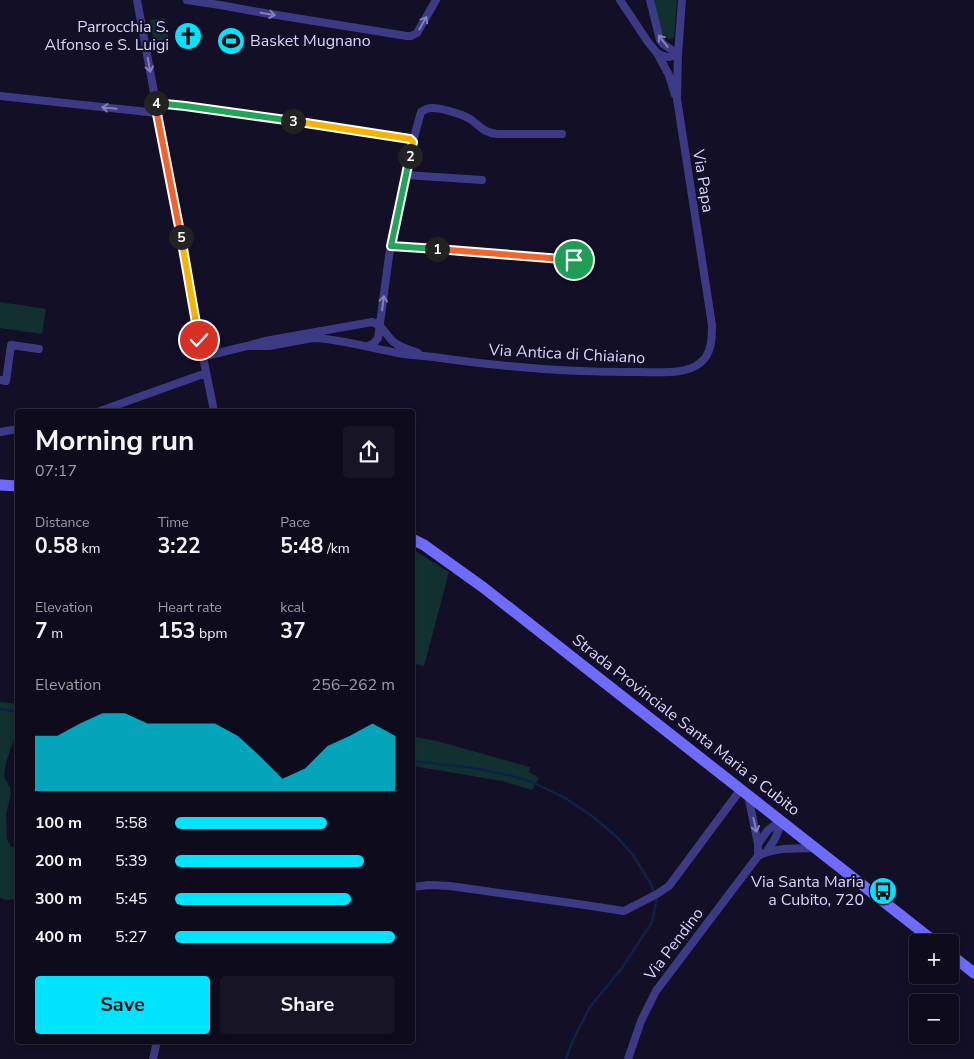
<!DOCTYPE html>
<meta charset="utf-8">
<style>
:root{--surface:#0e0b1c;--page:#171425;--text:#f1f3f6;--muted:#9b9ba3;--line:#2e2b3b;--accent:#00e5ff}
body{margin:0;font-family:"Nunito Sans",sans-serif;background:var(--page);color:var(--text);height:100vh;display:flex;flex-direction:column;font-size:19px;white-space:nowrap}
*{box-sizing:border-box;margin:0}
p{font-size:16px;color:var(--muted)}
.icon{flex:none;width:28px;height:28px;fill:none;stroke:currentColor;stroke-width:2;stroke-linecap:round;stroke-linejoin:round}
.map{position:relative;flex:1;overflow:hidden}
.panel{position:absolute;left:15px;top:409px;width:400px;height:635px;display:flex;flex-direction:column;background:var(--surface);border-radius:5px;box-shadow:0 2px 8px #0003,0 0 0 1px var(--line)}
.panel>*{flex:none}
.buttons{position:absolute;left:909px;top:934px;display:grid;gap:10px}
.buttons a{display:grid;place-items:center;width:50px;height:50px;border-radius:5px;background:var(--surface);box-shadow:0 2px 8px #0003,0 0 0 1px var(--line);font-size:25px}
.pin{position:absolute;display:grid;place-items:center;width:42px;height:42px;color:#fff;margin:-21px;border:2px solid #fff;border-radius:50%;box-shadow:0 1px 5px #0007}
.km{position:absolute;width:25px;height:25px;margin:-12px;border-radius:50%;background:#222;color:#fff;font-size:14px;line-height:25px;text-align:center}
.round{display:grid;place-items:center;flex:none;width:52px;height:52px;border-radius:5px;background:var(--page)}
.headline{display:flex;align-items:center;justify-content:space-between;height:85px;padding:0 20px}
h1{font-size:28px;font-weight:700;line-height:38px}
.stats{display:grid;grid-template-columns:repeat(3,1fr);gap:8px;height:85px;padding:5px 20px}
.stats div{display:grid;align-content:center}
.stats b{font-size:21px;font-weight:700}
.stats small{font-size:14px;font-weight:400}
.stats p{font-size:14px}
.chart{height:140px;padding:10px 20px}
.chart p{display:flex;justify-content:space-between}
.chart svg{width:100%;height:90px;margin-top:5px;fill:var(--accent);opacity:.7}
.cta{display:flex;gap:10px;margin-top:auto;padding:10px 20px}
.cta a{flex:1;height:58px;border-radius:5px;background:var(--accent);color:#111;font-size:20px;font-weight:700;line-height:58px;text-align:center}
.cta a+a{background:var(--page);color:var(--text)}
ul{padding:0 20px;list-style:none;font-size:16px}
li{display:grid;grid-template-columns:80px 60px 1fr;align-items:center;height:38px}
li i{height:12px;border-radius:6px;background:var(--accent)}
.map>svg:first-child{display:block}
.green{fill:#12302f}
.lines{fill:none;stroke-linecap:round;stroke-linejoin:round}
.stream{stroke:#0c2248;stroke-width:2.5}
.street{stroke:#3d3a85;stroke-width:8}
.secondary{stroke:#6f6bff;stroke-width:11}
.oneway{stroke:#837fbc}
.split-1-casing{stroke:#fff;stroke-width:10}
.split-2-casing{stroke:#fff;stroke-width:10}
.split-3-casing{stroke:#fff;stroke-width:10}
.split-4-casing{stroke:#fff;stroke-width:10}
.split-5-casing{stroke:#fff;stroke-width:10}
.split-6-casing{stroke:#fff;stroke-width:10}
.split-1{stroke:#f0652b;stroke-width:6}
.split-2{stroke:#22a559;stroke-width:6}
.split-3{stroke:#f5b400;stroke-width:6}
.split-4{stroke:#22a559;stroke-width:6}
.split-5{stroke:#f0652b;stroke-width:6}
.split-6{stroke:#f5b400;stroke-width:6}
.labels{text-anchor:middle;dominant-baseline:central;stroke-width:4;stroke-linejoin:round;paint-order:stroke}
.poi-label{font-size:16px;fill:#d9d4ff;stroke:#130f26;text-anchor:end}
.street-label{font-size:16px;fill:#d9d4ff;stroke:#130f26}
</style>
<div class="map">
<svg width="974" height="1059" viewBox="0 0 974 1059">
<rect width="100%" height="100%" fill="#130f26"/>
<path class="green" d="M654 0H677L674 37 670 40C657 34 657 13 654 0Z
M165 18 169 43 154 45 150 20Z
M0 302 46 309 42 334 0 328Z
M412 549 449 572 424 666 413 664Z
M0 702 17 704V731L6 762 4 775 6 781 10 787 11 794 6 814 7 839 11 847H17V899L6 900 0 898Z
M415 737 437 741 530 767 529 772 539 778 532 790 502 781 413 766V744Z"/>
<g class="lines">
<path class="stream" d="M0 709 18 712
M412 761 474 768 516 777 532 782 565 798 592 816 616 836 633 855 649 881 657 898 652 922 622 968 590 1007 573 1040 566 1059"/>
<path class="street" d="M137 0 201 347 214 411
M187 0 220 5 258 12 407 36H411L417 33 436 0
M620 0 648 42 657 53 669 75 675 95
M650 0 660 40 663 44 678 54C669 58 666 58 657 53
M0 96 157 113
M155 103 185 106 410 139 413 141
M406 175 482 180
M391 246 574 260
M247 346H269L313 338C343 339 373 349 403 354 413 355 423 356 433 357 502 367 571 373 641 372 658 372 686 375 700 363 712 354 712 338 712 325L677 99 678 54 682 0
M368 346 374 343 378 338 389 256 413 141 421 112C425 109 428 108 432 108 442 108 462 114 470 119 482 127 482 132 497 134H562
M202 357 247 346 265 341 372 322C384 325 386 337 395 343 402 348 411 350 418 353
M0 380 6 381 11 345 39 349
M100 411 206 373
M0 432 18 429
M748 795 758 844V856
M758 844 768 830 781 821
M767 851C774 841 779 833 781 821
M412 887 429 885 450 886 578 904 624 911 657 894 669 886 741 789
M153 1059 157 1041
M628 1059 641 1021 656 991 758 856C775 847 796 849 816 848"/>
<path class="secondary" d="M0 485 18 486
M412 539 424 545 484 588 935 942
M950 954 974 973"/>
</g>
<defs><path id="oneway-shaft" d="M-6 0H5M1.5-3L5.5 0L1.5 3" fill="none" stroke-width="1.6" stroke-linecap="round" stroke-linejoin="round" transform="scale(1.25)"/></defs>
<g class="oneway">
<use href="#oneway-shaft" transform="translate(268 14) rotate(9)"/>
<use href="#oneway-shaft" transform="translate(423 23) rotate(-60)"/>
<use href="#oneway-shaft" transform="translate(663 41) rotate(-128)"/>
<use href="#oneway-shaft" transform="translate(149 65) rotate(80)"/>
<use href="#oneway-shaft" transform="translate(109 108) rotate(-174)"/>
<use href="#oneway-shaft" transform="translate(383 303) rotate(-83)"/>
<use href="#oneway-shaft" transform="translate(755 825) rotate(77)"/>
</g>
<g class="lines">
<g class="split-1-casing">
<path id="split-1" d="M437 249 574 260"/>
</g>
<g class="split-2-casing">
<path id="split-2" d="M410 156 391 246 437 249"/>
</g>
<g class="split-3-casing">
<path id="split-3" d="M293 121 410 139 413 142 410 156"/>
</g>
<g class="split-4-casing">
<path id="split-4" d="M156 103 185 106 293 121"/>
</g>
<g class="split-5-casing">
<path id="split-5" d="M156 103H155L157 114 181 237"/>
</g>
<g class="split-6-casing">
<path id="split-6" d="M181 237 199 340"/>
</g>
<use href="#split-1" class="split-1"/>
<use href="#split-2" class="split-2"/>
<use href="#split-3" class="split-3"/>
<use href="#split-4" class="split-4"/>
<use href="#split-5" class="split-5"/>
<use href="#split-6" class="split-6"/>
</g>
<defs>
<g id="church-disc" transform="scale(1.4375)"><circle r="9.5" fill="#00e5ff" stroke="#130f26"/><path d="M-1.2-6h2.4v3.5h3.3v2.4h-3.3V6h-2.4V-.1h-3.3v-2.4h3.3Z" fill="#111"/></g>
<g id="stadium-disc" transform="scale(1.4375)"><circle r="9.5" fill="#00e5ff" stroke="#130f26"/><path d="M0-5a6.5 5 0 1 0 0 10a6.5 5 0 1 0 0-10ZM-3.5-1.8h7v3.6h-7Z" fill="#111"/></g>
<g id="bus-disc" transform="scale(1.4375)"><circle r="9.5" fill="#00e5ff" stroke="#130f26"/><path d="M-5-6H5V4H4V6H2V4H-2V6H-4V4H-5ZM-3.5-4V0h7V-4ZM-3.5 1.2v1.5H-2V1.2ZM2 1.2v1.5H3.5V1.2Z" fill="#111"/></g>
</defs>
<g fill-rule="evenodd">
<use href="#church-disc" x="188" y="36"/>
<use href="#stadium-disc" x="231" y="41"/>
<use href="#bus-disc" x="883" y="891"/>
</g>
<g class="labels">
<g class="poi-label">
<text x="169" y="27">Parrocchia S.<tspan x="169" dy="18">Alfonso e S. Luigi</tspan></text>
<text x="250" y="41" text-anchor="start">Basket Mugnano</text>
<text x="864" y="882">Via Santa Maria<tspan x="864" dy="18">a Cubito, 720</tspan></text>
</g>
<g class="street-label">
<text transform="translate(703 181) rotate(81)">Via Papa</text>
<text transform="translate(567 354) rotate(3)">Via Antica di Chiaiano</text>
<text transform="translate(686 725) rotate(38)">Strada Provinciale Santa Maria a Cubito</text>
<text transform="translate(674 944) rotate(-53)">Via Pendino</text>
</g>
</g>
</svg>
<div class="buttons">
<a>+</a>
<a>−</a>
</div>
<div class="pin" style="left:574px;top:260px;background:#1e9e55"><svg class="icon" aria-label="arrive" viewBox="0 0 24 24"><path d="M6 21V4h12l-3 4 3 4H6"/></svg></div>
<div class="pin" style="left:199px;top:340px;background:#d93025"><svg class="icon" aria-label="check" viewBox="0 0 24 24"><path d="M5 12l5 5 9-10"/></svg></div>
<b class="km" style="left:437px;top:249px">1</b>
<b class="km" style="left:410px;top:156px">2</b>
<b class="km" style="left:293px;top:121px">3</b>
<b class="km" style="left:156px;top:103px">4</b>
<b class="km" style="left:181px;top:237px">5</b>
<section class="panel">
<div class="headline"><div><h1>Morning run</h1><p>07:17</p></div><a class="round"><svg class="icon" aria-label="share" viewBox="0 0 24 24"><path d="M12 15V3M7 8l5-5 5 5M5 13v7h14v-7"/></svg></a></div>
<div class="stats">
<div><p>Distance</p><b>0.58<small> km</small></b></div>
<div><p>Time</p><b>3:22</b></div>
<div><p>Pace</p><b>5:48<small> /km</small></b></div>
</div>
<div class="stats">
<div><p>Elevation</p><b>7<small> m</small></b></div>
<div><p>Heart rate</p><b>153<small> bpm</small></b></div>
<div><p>kcal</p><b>37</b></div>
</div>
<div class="chart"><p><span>Elevation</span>256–262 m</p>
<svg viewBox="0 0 160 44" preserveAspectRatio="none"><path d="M0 44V17L10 17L20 11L30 6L40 6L50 11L60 11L70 11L80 11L90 17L100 27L110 38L120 33L130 22L140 17L150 11L160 17V44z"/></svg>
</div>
<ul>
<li><b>100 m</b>5:58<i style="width:69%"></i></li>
<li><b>200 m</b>5:39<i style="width:86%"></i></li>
<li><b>300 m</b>5:45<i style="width:80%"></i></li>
<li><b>400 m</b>5:27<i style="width:100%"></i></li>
</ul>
<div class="cta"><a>Save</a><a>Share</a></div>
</section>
</div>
